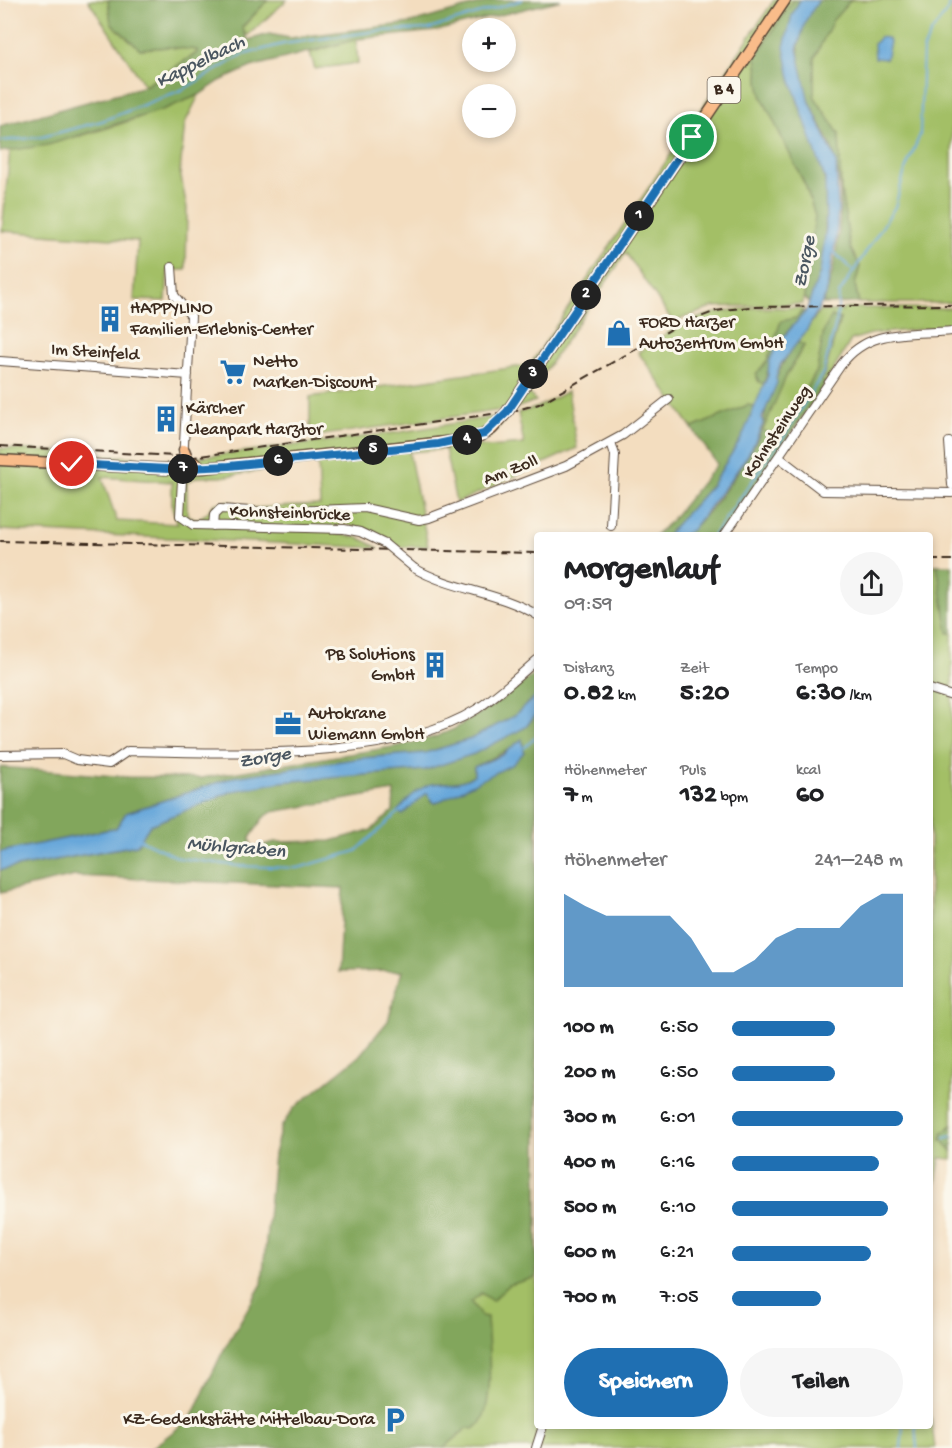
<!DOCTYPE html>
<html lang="de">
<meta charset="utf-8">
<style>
:root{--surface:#fff;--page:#f6f6f6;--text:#202124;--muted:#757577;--accent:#1f6fb2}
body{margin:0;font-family:"Gochi Hand",sans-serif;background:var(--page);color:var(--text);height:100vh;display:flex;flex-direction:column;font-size:22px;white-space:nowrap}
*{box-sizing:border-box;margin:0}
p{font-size:20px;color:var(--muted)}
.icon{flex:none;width:33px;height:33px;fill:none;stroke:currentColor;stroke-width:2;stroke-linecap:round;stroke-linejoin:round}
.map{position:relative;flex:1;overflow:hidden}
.side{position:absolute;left:534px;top:532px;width:399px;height:897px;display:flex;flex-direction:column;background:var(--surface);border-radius:6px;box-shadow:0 3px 9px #0003}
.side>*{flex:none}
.tools{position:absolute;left:462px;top:18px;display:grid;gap:12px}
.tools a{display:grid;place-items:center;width:54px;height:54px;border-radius:50%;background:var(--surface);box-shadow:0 3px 9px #0003;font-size:30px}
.pin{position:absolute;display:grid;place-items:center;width:51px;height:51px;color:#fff;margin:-26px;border:3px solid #fff;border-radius:50%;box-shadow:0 2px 6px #0007}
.km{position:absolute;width:30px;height:30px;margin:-15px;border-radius:50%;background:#222;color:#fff;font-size:16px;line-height:30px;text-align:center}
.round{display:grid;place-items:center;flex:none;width:63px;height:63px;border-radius:32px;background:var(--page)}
.head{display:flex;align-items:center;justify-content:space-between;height:102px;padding:0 30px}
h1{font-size:33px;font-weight:700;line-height:45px}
.stats{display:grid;grid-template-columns:repeat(3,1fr);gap:9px;height:102px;padding:6px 30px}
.stats div{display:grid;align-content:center}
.stats b{font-size:26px;font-weight:700}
.stats small{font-size:16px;font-weight:400}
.stats p{font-size:16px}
.chart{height:168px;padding:12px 30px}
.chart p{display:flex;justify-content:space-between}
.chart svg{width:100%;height:108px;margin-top:6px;fill:var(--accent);opacity:.7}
.cta{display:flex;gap:12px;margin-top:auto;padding:12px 30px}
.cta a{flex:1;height:69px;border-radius:36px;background:var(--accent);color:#fff;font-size:24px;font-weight:700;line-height:69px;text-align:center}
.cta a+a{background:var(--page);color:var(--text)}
ul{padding:0 30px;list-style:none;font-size:20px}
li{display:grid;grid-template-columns:96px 72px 1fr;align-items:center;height:45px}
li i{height:15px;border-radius:8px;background:var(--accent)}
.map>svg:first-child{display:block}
.green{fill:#a3bf66;stroke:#6f7442;stroke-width:1.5;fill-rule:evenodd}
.forest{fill:#82a65b;stroke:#5e683c;stroke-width:1.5;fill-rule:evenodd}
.water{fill:#67a7da;stroke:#51687c;stroke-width:1.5}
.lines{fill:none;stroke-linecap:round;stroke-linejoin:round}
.stream{stroke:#67a7da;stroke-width:2}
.minor-casing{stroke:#574536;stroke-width:10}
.major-casing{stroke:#574536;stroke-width:13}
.minor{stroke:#fff;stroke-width:8}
.major{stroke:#f9bc8a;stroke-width:10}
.rail{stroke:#3b2a1e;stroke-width:2;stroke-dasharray:9 4.5;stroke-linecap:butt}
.minor-bridge-casing{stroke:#574536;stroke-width:10;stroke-linecap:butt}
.minor-bridge{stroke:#fff;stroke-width:8}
.route-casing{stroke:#fff;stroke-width:12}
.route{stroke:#1f6fb2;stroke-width:8}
.labels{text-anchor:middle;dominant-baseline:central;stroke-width:6;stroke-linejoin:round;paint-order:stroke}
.shield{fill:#fbf7ec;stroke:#75685c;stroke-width:1.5}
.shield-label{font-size:16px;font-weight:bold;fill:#3b2a1e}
.poi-label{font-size:18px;fill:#3b2a1e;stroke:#fbf7ec;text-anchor:start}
.street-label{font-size:18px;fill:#3b2a1e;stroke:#fbf7ec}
.water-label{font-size:20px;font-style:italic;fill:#4a5660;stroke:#fbf7ec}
</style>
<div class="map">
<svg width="952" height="1448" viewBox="0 0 952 1448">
<rect width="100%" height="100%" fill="#fbf7ec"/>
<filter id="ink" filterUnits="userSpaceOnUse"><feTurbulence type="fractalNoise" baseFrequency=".0167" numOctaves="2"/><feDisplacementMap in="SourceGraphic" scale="12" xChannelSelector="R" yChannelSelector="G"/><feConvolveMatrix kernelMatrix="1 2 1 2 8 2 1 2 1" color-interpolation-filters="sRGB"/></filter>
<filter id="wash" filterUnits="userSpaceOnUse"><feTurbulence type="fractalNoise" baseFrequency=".008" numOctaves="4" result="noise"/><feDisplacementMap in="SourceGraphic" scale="24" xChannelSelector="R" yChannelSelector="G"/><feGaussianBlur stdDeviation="1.35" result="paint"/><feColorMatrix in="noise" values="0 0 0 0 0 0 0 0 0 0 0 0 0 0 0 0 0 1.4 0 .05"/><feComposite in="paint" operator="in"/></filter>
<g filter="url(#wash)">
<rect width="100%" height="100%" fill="#f3ddbf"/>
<path class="green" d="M88 0H108L111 23 140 49 169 47 197 50V53L145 86Z
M268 0H287L247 36 242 28Z
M774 0H793L756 57 761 95 806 187 815 216 803 304 713 307 673 322 626 253 529 394 536 401 516 408 310 437V397L530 365Z
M851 0H952V303H859L855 285 860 266 850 247 841 190 839 134 814 96V59L833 19Z
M356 39 358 63 315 69 310 53Z
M199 95 185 123 180 172 187 208 186 270H168L166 301 134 300 138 241 2 231 10 150C75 142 138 119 199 95Z
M803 308 797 318 781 322 768 359 756 375 759 382 764 384 756 407 748 405 692 428 638 352C659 339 680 323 704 316 736 306 770 308 803 308Z
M843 308H952V326L871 334 851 340 825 384 822 381 840 319 824 330 817 371 777 439 763 430 787 374 804 346 797 342 820 311H842Z
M568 391 577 448 456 503 445 449 409 452 428 546 395 547 374 532 340 523 337 534 359 538 379 548 0 530V448L176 460 401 432 511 414 488 438 471 444 489 447 524 444 518 413 538 407ZM318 462 320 505 254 508 228 501 214 504 206 514 197 519 187 515V482L197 477H221ZM102 477 172 482V508L178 524 117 521Z
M930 565H937L948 632 952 633V1125L942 1133V1140L952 1151V1159L940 1158 930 1216Z
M534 1276 537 1277V1426H930V1409L935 1448H444L467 1428 481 1316 470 1303 481 1293 492 1300 509 1285Z"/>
<path class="forest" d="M108 0H268L242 27 248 40 269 34 290 38 411 23 493 0H561L436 31 358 39 251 67 220 81 199 95 162 110 48 145 0 152V126L145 86 197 53V50L169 47 140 49 111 23Z
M793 0H800L792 15 797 100 819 155 826 187 825 241 820 272 809 304 804 297 815 216 806 187 761 95 756 57Z
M819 0H851L833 20 814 59V96L839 134 841 190 850 247 860 266 855 285 859 303 823 304C838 263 845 206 836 163 832 140 817 120 808 99 794 66 794 27 819 0Z
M803 311H806C798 323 785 331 778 344 771 357 769 370 764 384L759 382 756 375 768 359 781 321 796 318Z
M832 316 840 319 822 381 825 384 721 535 683 536C705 522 757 450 763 424 768 397 779 363 797 342L804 345 787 374 763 430 777 439 817 371 824 330Z
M748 405 756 407 742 437 712 485 667 535 654 536 669 523 717 464 692 428Z
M937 565H952V633H948Z
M537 672V695L514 716 471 739 425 753 362 758 234 777 126 813 116 828 0 852V767L128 777 201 778 398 746 435 737 454 729 500 701Z
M537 713V1277L509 1285 492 1301 481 1293 471 1302 481 1316 487 1317C488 1343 497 1415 474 1429L467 1428 444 1448H152L191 1418 222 1353 262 1284 274 1154 281 1127 294 1108 359 1056 388 1021 402 971 338 972 343 888 75 876 0 893V870L137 845 150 825 233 791 280 782 425 770 474 753 526 727ZM510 749 524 752 436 803 432 802 427 792 413 803 431 784 461 782 474 775V767ZM394 791 393 811 371 830 331 841 275 842 252 848 250 838 263 818 272 812Z
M952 1125V1151L942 1140V1133Z"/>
<path class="water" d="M800 0H819L806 20 797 49 808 98 836 161 838 209 836 239 826 295 807 330 780 365 776 377 777 383 762 418 763 424 751 450 732 478 691 531 683 535H667L712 485 742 437 768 375 769 362 778 343 806 311 820 272 826 228 825 179 790 78 784 47 792 15Z
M880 37 887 38 890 42 886 59 875 58 874 44Z
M537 695V713L526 727 474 754 425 770 280 782 233 791 150 825 137 845 0 870V852L116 828 126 813 234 777 362 758 425 753 471 739 514 716Z
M522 739 524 752 513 764 436 803 433 802 427 793 402 815 398 811C406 801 418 787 432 784 447 782 460 785 474 775V767L502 755Z"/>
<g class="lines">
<path class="stream" d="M0 141 42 137 102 121 184 89 242 55 283 44 378 31 429 29 522 0
M833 251 852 270
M713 536 783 438 823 373 837 319 839 294 895 207 905 170 920 135 923 49 931 33 947 11 950 0
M524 748 537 736
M139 839 179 858 239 866 298 868 356 851 401 810
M945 1138 952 1136
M930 1172 932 1159
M915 1426 917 1448
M901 1448 903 1426"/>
</g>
</g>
<g filter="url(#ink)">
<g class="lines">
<g class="minor-casing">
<path id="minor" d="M172 267 174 295 191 316 180 516 193 525 344 529 360 532 385 544
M0 361 188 375
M611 442 615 455 611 526
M949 442 952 485
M780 458 823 491 952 493
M213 526 214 515 220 509 265 512 365 508 419 520 429 518 566 466 623 435 669 399
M724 536 841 365C869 327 909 335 952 331
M414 568C452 590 499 592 537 615
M930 689 952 696
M0 755 63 754 77 760 109 764 128 751C227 752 392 763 477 709 498 695 518 677 537 660
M536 1448 543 1426"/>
</g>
<g class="major-casing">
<path id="major" d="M184 450 188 460 200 466
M0 460 165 469 203 468 474 439 492 429 507 412 785 0"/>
</g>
<use href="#minor" class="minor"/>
<use href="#major" class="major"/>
<path class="rail" d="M0 446 194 457 513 411 539 404 675 327 716 311 750 307 952 305
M0 541 537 553
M930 560H952"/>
<g class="minor-bridge-casing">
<path id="minor-bridge" d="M385 544 414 568"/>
</g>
<use href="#minor-bridge" class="minor-bridge"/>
</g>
</g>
<g class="lines" filter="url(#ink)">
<g class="route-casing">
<path id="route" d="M72 464 167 469 229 466 438 444 484 434 507 412 692 137"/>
</g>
<use href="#route" class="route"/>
</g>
<defs>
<g id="building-bare" transform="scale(2.07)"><path d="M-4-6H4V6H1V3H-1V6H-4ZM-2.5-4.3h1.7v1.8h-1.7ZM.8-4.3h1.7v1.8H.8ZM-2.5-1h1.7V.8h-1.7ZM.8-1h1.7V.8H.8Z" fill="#1f6fb2" stroke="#fbf7ec" stroke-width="2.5" paint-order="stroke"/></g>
<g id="shop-bare" transform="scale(2.07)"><path d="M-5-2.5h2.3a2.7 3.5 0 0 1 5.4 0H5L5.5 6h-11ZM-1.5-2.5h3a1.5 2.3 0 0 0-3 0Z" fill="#1f6fb2" stroke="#fbf7ec" stroke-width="2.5" paint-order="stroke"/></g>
<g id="supermarket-bare" transform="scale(2.07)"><path d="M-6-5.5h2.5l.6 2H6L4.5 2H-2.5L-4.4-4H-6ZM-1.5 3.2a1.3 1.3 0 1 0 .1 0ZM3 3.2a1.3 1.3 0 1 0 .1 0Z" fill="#1f6fb2" stroke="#fbf7ec" stroke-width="2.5" paint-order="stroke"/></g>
<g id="office-bare" transform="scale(2.07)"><path d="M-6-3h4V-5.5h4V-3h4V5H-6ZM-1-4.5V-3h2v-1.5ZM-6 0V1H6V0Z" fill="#1f6fb2" stroke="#fbf7ec" stroke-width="2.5" paint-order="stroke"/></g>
<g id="parking-bare" transform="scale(2.07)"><path d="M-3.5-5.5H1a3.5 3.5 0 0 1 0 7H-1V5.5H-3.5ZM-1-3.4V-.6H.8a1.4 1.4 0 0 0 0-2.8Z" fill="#1f6fb2" stroke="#fbf7ec" stroke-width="2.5" paint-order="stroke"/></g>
</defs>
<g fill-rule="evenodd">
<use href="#building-bare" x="110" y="319"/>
<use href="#shop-bare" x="619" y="333"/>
<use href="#supermarket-bare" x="233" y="372"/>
<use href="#building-bare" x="166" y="419"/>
<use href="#building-bare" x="435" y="665"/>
<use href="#office-bare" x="288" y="724"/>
<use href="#parking-bare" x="395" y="1420"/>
</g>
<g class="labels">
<rect class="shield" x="707.5" y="77" width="33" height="26" rx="4.5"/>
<g class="shield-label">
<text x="724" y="90">B 4</text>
</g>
<g class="poi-label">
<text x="130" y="309">HAPPYLINO<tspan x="130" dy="21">Familien-Erlebnis-Center</tspan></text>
<text x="639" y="323">FORD Harzer<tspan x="639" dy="21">Autozentrum GmbH</tspan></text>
<text x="253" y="362">Netto<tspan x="253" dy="21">Marken-Discount</tspan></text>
<text x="186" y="409">Kärcher<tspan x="186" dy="21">Cleanpark Harztor</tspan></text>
<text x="415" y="655" text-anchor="end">PB Solutions<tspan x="415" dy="21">GmbH</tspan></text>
<text x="308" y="714">Autokrane<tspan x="308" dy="21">Wiemann GmbH</tspan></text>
<text x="375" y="1420" text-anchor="end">KZ-Gedenkstätte Mittelbau-Dora</text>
</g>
<g class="street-label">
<text transform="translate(95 353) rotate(4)">Im Steinfeld</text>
<text transform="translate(778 432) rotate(-56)">Kohnsteinweg</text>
<text transform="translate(511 471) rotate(-21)">Am Zoll</text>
<text transform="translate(290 514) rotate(2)">Kohnsteinbrücke</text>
</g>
<g class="water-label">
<text transform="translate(201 63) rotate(-26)">Kappelbach</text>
<text transform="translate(806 262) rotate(-79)">Zorge</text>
<text transform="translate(265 759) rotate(-10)">Zorge</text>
<text transform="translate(236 849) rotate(5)">Mühlgraben</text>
</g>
</g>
</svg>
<div class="tools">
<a>+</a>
<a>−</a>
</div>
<div class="pin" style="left:692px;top:137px;background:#1e9e55"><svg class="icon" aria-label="arrive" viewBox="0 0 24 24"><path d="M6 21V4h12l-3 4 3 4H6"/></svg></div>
<div class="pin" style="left:72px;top:464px;background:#d93025"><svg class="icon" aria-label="check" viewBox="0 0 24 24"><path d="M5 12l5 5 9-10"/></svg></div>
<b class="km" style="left:639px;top:216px">1</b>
<b class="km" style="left:586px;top:295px">2</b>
<b class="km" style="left:533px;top:374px">3</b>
<b class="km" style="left:467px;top:440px">4</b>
<b class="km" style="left:373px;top:450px">5</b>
<b class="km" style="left:278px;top:461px">6</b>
<b class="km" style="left:183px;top:469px">7</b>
<section class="side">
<div class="head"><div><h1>Morgenlauf</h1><p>09:59</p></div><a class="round"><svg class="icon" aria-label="share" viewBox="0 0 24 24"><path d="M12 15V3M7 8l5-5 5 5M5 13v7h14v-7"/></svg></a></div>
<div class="stats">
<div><p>Distanz</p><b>0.82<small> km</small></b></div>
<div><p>Zeit</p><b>5:20</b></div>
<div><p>Tempo</p><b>6:30<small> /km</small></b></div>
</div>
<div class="stats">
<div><p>Höhenmeter</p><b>7<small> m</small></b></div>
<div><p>Puls</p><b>132<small> bpm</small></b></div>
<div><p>kcal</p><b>60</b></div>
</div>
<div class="chart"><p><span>Höhenmeter</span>241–248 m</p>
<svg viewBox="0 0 160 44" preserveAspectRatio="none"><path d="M0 44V6L10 11L20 15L30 15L40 15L50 15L60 24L70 38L80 38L90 33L100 24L110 20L120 20L130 20L140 11L150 6L160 6V44z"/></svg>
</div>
<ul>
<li><b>100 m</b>6:50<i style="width:60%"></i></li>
<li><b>200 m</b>6:50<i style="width:60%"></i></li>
<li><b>300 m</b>6:01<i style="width:100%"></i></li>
<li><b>400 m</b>6:16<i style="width:86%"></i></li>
<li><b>500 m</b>6:10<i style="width:91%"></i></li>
<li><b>600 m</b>6:21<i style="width:81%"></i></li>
<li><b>700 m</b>7:05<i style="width:52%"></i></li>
</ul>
<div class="cta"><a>Speichern</a><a>Teilen</a></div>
</section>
</div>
